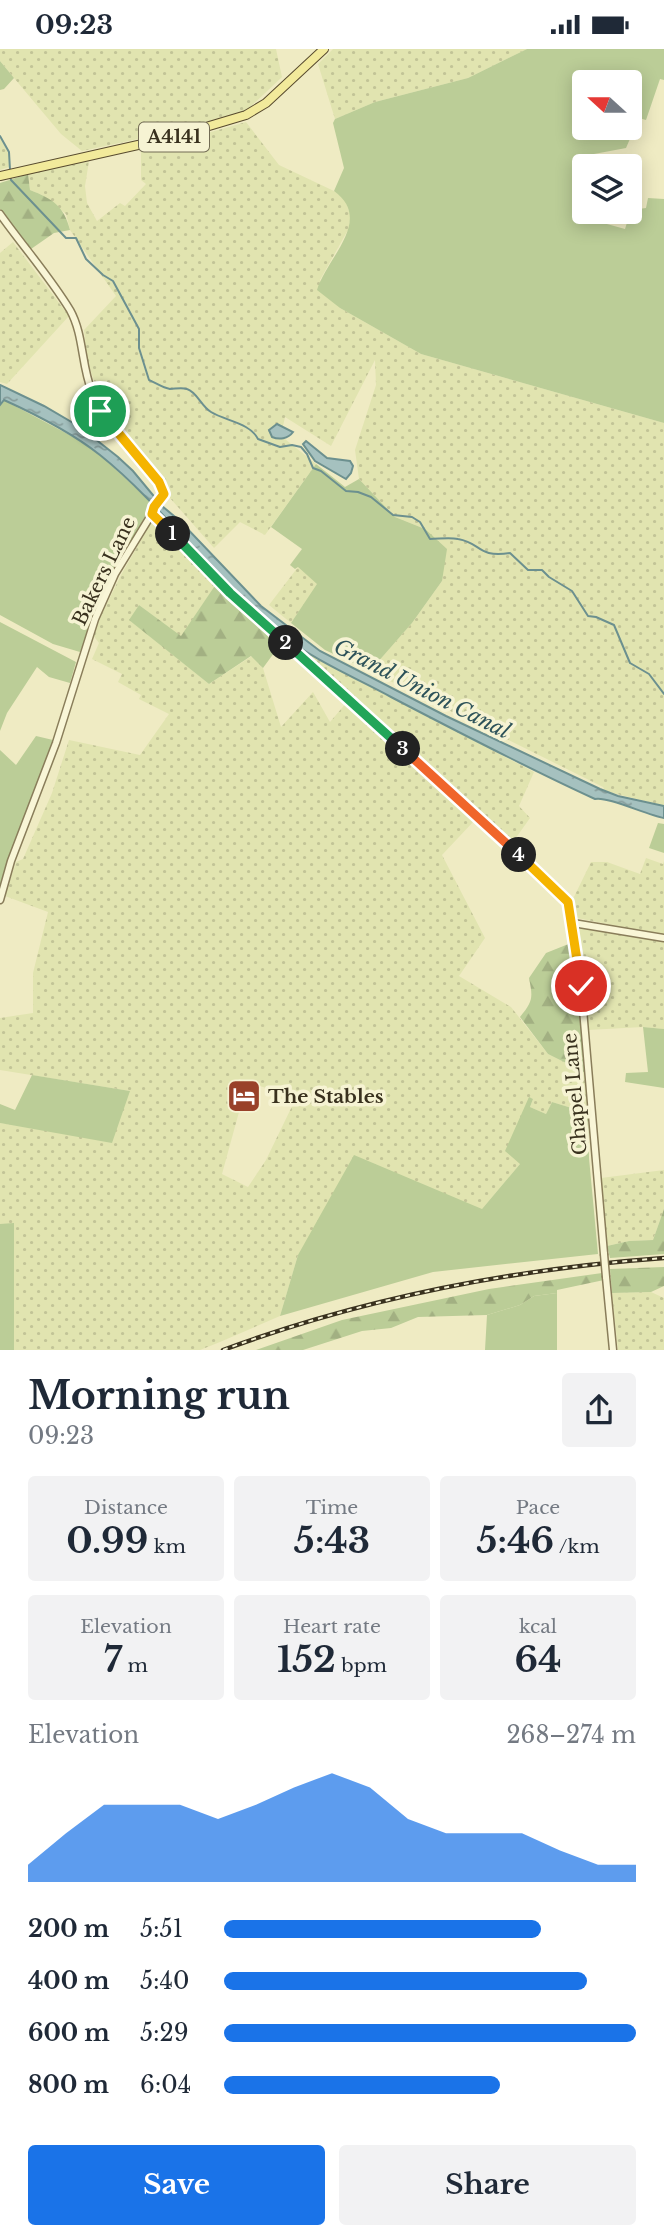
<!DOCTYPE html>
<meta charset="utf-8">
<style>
:root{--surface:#fff;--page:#f2f2f3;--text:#1f2937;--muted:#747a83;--accent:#1a73e8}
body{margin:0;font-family:"Libre Baskerville",serif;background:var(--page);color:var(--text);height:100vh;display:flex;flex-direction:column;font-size:26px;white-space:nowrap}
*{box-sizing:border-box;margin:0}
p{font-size:23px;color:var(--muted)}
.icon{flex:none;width:38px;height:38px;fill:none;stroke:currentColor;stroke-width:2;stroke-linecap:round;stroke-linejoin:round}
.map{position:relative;height:1301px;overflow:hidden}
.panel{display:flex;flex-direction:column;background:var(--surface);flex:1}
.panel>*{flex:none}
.needle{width:46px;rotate:291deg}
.controls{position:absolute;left:572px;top:21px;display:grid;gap:14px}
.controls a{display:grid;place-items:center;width:70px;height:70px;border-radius:7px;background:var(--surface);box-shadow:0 4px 18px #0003;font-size:35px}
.pin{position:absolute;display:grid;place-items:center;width:60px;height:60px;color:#fff;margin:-30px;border:4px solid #fff;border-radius:50%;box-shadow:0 2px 7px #0007}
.km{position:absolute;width:35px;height:35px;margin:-18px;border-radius:50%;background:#222;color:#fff;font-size:19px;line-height:35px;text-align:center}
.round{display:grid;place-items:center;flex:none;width:74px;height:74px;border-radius:7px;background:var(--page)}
.head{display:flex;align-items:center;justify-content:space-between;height:119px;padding:0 28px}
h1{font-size:38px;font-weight:800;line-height:52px}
.metrics{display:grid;grid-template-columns:repeat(3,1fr);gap:10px;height:119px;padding:7px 28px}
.metrics div{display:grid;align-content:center;border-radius:7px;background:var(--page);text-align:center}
.metrics b{font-size:35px;font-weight:800}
.metrics small{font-size:19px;font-weight:400}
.metrics p{font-size:19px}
.chart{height:196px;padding:14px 28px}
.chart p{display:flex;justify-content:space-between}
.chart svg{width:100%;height:126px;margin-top:7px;fill:var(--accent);opacity:.7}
.cta{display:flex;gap:14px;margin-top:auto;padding:14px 28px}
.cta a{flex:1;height:80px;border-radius:7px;background:var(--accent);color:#fff;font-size:28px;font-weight:800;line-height:80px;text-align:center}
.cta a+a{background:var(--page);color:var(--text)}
ul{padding:0 28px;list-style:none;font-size:23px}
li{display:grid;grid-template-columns:112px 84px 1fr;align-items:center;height:52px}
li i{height:18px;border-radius:9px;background:var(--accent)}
.status{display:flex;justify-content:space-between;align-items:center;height:49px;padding:0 35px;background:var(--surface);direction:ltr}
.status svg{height:19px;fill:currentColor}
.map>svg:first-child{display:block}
.farmland{fill:url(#farmland-dots);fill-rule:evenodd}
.green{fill:#bbcd97;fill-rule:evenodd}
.forest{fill:url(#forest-firs)}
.water{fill:url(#water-ripples);stroke:#6c908f;stroke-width:2}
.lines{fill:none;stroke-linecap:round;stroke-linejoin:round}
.stream{stroke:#6c908f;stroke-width:2}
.minor-casing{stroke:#897d5a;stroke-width:9}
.major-casing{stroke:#574a2e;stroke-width:10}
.minor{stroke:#f9f6d7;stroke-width:6}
.major{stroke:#f2ea9b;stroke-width:8}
.rail-casing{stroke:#39311e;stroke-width:4.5}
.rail{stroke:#f6f3d3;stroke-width:2;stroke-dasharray:5;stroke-linecap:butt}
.minor-bridge-casing{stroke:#897d5a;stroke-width:9;stroke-linecap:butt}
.minor-bridge{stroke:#f9f6d7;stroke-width:6}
.split-1-casing{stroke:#fff;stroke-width:14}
.split-2-casing{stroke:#fff;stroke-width:14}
.split-3-casing{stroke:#fff;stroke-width:14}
.split-4-casing{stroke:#fff;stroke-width:14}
.split-5-casing{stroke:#fff;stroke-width:14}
.split-1{stroke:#f5b400;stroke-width:9}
.split-2{stroke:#22a559;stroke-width:9}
.split-3{stroke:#22a559;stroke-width:9}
.split-4{stroke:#f0652b;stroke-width:9}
.split-5{stroke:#f5b400;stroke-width:9}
.labels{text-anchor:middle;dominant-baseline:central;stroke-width:7;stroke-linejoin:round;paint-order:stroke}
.shield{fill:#f6f3d3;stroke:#726b54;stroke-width:2}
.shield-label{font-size:18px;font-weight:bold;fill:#39311e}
.street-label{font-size:19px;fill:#39311e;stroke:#f6f3d3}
.poi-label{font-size:19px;font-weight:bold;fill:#39311e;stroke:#f6f3d3;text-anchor:start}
.water-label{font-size:21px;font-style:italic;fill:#2d5259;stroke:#f6f3d3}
</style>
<div class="status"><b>09:23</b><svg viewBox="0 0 49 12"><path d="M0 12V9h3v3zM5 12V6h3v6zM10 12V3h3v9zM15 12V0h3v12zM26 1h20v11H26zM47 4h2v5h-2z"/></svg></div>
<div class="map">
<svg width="664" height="1301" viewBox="0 0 664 1301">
<defs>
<pattern id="farmland-dots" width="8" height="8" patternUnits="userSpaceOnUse" patternTransform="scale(1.75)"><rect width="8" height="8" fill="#e1e4b0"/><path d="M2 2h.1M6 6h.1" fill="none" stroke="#c2c497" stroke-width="1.8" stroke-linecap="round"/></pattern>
<pattern id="forest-firs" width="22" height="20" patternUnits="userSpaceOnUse" patternTransform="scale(1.75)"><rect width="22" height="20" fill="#bbcd97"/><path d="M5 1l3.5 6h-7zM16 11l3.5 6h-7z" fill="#a2b082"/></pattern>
<pattern id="water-ripples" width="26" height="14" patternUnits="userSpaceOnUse" patternTransform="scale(1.75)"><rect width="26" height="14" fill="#a5c1bf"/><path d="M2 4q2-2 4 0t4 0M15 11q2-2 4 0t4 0" fill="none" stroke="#879d9b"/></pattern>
</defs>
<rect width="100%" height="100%" fill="#efebc3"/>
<path class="farmland" d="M0 0H276L282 28 246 62 166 84 82 102 61 85 14 29 0 12Z
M333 0H527L468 29 375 53 335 70 318 15Z
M246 73 279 116 334 142 345 150 351 168 348 181 320 231 340 259 421 305 664 374V757L605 742 603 738 370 622 412 574 442 532 425 480 395 468 359 430 355 401 376 336 375 311 331 397 285 368 283 377 285 390 316 415 265 486 240 473 214 499 170 449 164 434 149 414 102 358 87 310 84 281 116 247 70 181 66 165 42 146 30 141 28 125 89 112 85 137 87 154 97 172 120 154 125 157 146 135 141 131V103Z
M0 87 9 103V118L0 121Z
M13 193 69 267 7 335 0 333V204Z
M155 473 216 535 181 588 139 556 130 571 209 635 252 607 263 619 281 678 313 643 330 673 347 653 474 772 442 806 485 889 459 927 511 958 548 1005 586 1024 588 1064 552 1053 546 1065 530 1058 533 1050 529 1049 520 1115 482 1160 298 1206 280 1267 220 1293 200 1301H14V1175H0V1074L20 1077 130 1042 0 1021V969L33 964V924L48 863 5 847 16 813 23 810 52 744 69 691 140 706 169 665 139 650 141 646 118 633 122 625 92 610 99 594 92 585 121 526 151 474ZM239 1030 296 1049 266 1111 248 1138 222 1125 239 1063 227 1052Z
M298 518 318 535 291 574 269 556Z
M300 600 534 723 519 757 530 769 513 793Z
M646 809 663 815 664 812V886L577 869 572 852 591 813H607L640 825Z
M579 877 664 892V980L643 978 588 981 578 887Z
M664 1121V1160L653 1191 629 1192 607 1197 601 1129Z
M651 1243 664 1249V1301H618L612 1244Z"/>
<path class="green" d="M527 0H664V31L660 30 646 71 639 69 626 99 594 105 581 117 584 128V163H598L596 172 625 180 631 161 646 159 648 149 664 150V374L421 305 340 259 317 241C327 208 374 171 334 142L344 119 333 74 335 70 375 53 468 29ZM584 33H630V79H584Z
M0 349 79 391 101 407 150 452 145 468 109 530 80 603 53 595 0 566Z
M316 415 345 438 359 430 395 468 425 480 447 500 442 532 412 574 370 622 325 601 291 574 317 535 298 518 295 520 290 516 302 500 271 478Z
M0 573 76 613 70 634 49 628 37 618 7 664 0 682Z
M36 687 53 691 0 837V701L16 716Z
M658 774 664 775V804L649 799Z
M643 978 664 980V1039L625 1033 626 1024 648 1023Z
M32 1026 130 1042 112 1094 0 1074V1055L15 1061Z
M529 1048 533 1050 530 1058 546 1065 552 1053 588 1064 589 1109 598 1205 433 1223 280 1267 298 1206 354 1106 482 1160 520 1115 505 1102Z
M14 1174V1301H0V1175Z
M557 1244V1301H485L487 1266 520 1256 534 1247Z"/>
<path class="forest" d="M0 12 14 29 4 40 0 41Z
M28 125 30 141C53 150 64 157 70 181L54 184 31 200 0 160V134Z
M216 535 282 593 263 619 251 607 209 635 129 571 139 556 181 587Z
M571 894 579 947 586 1024 548 1005 520 968C533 952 533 949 529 929L546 904Z
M664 1160V1205L610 1209 607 1197 629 1192 653 1191Z
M664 1218V1237L651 1243 612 1244 610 1220Z
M602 1224 604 1231 557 1241V1244L534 1247 520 1256 487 1266 418 1268 391 1279 362 1282 303 1301H256L342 1271 489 1240Z"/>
<path class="water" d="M0 336 44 357 80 378 118 408 133 422 162 457 180 472 261 557 320 602 446 667 600 740 618 747 664 757V769C647 766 607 747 595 750 525 718 458 683 391 648 354 628 313 611 281 585 214 532 166 459 100 406 71 383 37 366 4 351L0 356Z
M277 375 293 383C288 390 279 391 272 388L269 381Z
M306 392 327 409 350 412 353 417 351 424 346 430 315 412 303 395Z"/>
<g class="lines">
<path class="stream" d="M0 87 9 103 10 121
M10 127 11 131 66 189H76L86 210 103 226 113 232 139 280V299L149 331C156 334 163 339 170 340 175 340 181 338 187 340 197 343 201 357 211 363 226 372 250 374 258 390L280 398 292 396 301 398 307 405 313 419 321 422 346 442 358 443 371 448 393 466 412 468 420 473 430 490C439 490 449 488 458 490 482 494 477 509 510 504L528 521H542L549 528 572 542 588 567 596 568 614 576 630 614 649 625 664 645"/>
<g class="minor-casing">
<path id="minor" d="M0 165C22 196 50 228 70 261 84 286 81 316 92 343 106 378 136 404 159 433L164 445 115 525 95 570 56 694 11 812 0 851
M152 465 230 544 568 853 581 937 604 1205
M573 874 664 889
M606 1228 613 1301"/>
</g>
<g class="major-casing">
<path id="major" d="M0 127 169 89 246 66 266 54 324 0"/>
</g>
<use href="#minor" class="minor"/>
<use href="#major" class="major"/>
<g class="rail-casing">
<path id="rail" d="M223 1301C364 1249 514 1220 664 1209"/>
</g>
<use href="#rail" class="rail"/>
<g class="minor-bridge-casing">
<path id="minor-bridge" d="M604 1205 606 1228"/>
</g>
<use href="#minor-bridge" class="minor-bridge"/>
</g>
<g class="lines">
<g class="split-1-casing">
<path id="split-1" d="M100 362 159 433 164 445 154 458 152 465 173 485"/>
</g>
<g class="split-2-casing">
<path id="split-2" d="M173 485 230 544 286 594"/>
</g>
<g class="split-3-casing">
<path id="split-3" d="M286 594 403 700"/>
</g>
<g class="split-4-casing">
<path id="split-4" d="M403 700 519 806"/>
</g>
<g class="split-5-casing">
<path id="split-5" d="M519 806 568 853 581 937"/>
</g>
<use href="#split-1" class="split-1"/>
<use href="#split-2" class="split-2"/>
<use href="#split-3" class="split-3"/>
<use href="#split-4" class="split-4"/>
<use href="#split-5" class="split-5"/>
</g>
<defs>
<g id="hotel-square" transform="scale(1.75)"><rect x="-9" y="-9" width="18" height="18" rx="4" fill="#994129" stroke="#f6f3d3"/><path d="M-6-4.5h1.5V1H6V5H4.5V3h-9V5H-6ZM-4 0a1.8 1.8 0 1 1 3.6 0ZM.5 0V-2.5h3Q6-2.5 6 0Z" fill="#fff"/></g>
</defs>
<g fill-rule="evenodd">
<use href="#hotel-square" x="244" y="1047"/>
</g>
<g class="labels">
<rect class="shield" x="139" y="73.5" width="70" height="29" rx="5"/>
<g class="shield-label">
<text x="174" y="88">A4141</text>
</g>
<g class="street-label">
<text transform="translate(104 522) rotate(-64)">Bakers Lane</text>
<text transform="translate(575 1045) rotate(-95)">Chapel Lane</text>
</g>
<g class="poi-label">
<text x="268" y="1047">The Stables</text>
</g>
<g class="water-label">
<text transform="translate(422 640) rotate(27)">Grand Union Canal</text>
</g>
</g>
</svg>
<div class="controls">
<a><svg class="needle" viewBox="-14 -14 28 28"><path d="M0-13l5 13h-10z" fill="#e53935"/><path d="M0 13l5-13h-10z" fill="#747a83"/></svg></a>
<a><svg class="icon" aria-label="layers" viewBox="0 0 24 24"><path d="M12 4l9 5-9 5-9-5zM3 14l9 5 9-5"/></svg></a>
</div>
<div class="pin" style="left:100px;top:362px;background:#1e9e55"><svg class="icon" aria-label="arrive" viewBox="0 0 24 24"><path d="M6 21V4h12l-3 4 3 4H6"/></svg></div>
<div class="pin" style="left:581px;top:937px;background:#d93025"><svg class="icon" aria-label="check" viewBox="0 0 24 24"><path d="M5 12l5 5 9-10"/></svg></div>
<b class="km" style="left:173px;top:485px">1</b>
<b class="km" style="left:286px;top:594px">2</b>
<b class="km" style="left:403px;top:700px">3</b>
<b class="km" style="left:519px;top:806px">4</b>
</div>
<section class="panel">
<div class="head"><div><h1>Morning run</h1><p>09:23</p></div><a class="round"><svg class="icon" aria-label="share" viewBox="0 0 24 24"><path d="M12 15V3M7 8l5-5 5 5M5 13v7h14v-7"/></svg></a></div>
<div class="metrics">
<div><p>Distance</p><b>0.99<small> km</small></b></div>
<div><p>Time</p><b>5:43</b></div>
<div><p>Pace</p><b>5:46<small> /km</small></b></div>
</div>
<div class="metrics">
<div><p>Elevation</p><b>7<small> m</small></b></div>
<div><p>Heart rate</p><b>152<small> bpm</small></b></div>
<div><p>kcal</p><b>64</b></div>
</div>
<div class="chart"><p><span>Elevation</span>268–274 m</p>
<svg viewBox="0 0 160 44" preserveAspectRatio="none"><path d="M0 44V38L10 27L20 17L30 17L40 17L50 22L60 17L70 11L80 6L90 11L100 22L110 27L120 27L130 27L140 33L150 38L160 38V44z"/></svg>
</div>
<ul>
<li><b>200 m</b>5:51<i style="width:77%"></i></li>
<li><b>400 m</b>5:40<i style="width:88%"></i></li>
<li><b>600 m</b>5:29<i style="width:100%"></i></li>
<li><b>800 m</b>6:04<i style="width:67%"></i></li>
</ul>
<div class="cta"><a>Save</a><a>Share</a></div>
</section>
